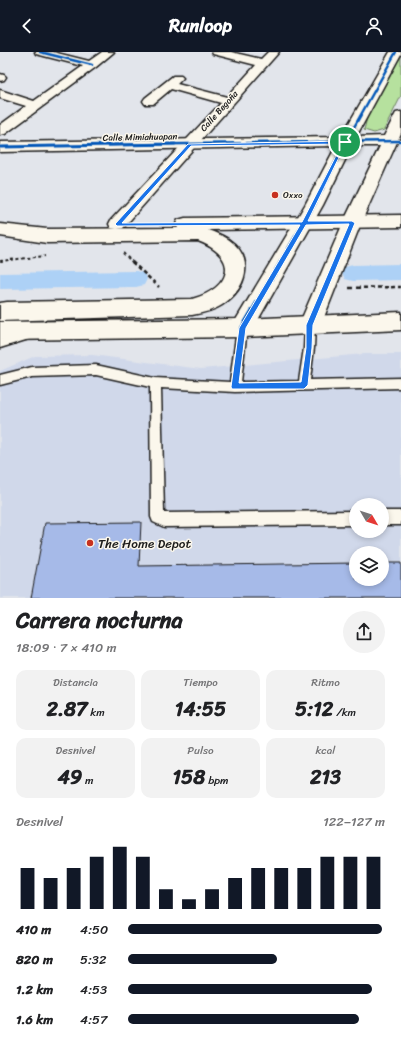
<!DOCTYPE html>
<html lang="es">
<meta charset="utf-8">
<style>
:root{--surface:#fff;--page:#f2f2f2;--text:#202124;--muted:#757577;--accent:#111827}
body{margin:0;font-family:Sriracha,sans-serif;background:var(--page);color:var(--text);height:100vh;display:flex;flex-direction:column;font-size:15px;white-space:nowrap}
*{box-sizing:border-box;margin:0}
p{font-size:13px;color:var(--muted)}
.icon{flex:none;width:22px;height:22px;fill:none;stroke:currentColor;stroke-width:2;stroke-linecap:round;stroke-linejoin:round}
.map{position:relative;height:546px;overflow:hidden}
.drawer{display:flex;flex-direction:column;background:var(--surface);flex:1}
.drawer>*{flex:none}
.needle{width:26px;rotate:129deg}
.tools{position:absolute;left:349px;top:446px;display:grid;gap:8px}
.tools a{display:grid;place-items:center;width:40px;height:40px;border-radius:50%;background:var(--surface);box-shadow:0 2px 6px #0003;font-size:20px}
.pin{position:absolute;display:grid;place-items:center;width:34px;height:34px;color:#fff;margin:-17px;border:2px solid #fff;border-radius:50%;box-shadow:0 1px 4px #0007}
.round{display:grid;place-items:center;flex:none;width:42px;height:42px;border-radius:21px;background:var(--page)}
.overview{display:flex;align-items:center;justify-content:space-between;height:68px;padding:0 16px}
h1{font-size:22px;font-weight:800;line-height:30px}
.stats{display:grid;grid-template-columns:repeat(3,1fr);gap:6px;height:68px;padding:4px 16px}
.stats div{display:grid;align-content:center;border-radius:10px;background:var(--page);text-align:center}
.stats b{font-size:20px;font-weight:800}
.stats small{font-size:11px;font-weight:400}
.stats p{font-size:11px}
.chart{height:112px;padding:8px 16px}
.chart p{display:flex;justify-content:space-between}
.chart svg{width:100%;height:72px;margin-top:4px;stroke:var(--accent);stroke-width:6}
ul{padding:0 16px;list-style:none;font-size:13px}
li{display:grid;grid-template-columns:64px 48px 1fr;align-items:center;height:30px}
li i{height:10px;border-radius:5px;background:var(--accent)}
header{display:flex;justify-content:space-between;align-items:center;height:52px;padding:0 16px;background:var(--accent);color:#fff;font-size:18px;font-weight:800}
.map>svg:first-child{display:block}
.built{fill:#d0d8ea;fill-rule:evenodd}
.green{fill:#b6e19e;stroke:#697e5d}
.lines{fill:none;stroke-linecap:round;stroke-linejoin:round}
.canal{fill:#add1f6;fill-rule:evenodd}
.building{fill:#a6bae8;stroke:#1c1c1c}
.service-casing{stroke:#1c1c1c;stroke-width:3}
.minor-casing{stroke:#1c1c1c;stroke-width:3}
.tertiary-casing{stroke:#1c1c1c;stroke-width:3}
.secondary-casing{stroke:#1c1c1c;stroke-width:3}
.path-far1{stroke:#1c1c1c;stroke-width:2;stroke-dasharray:3 2.5;stroke-linecap:butt}
.path{stroke:#1c1c1c;stroke-width:2.5;stroke-dasharray:4 3;stroke-linecap:butt}
.service{fill:#fbf7ec;fill-rule:evenodd}
.minor{fill:#fbf7ec;fill-rule:evenodd}
.tertiary{fill:#fbf7ec;fill-rule:evenodd}
.secondary{fill:#fbf7ec;fill-rule:evenodd}
.cycleway-far2-casing{stroke:#fbf7ec;stroke-width:4}
.cycleway-far1-casing{stroke:#fbf7ec;stroke-width:5}
.cycleway-casing{stroke:#fbf7ec;stroke-width:6}
.cycleway-far2{stroke:#0057b8;stroke-width:2.5}
.cycleway-far1{stroke:#0057b8;stroke-width:3}
.cycleway{stroke:#0057b8;stroke-width:4}
.route{fill:#1a73e8;stroke:#fff;fill-rule:evenodd}
.poi-dot{fill:#c8321e;stroke:#fbf7ec;stroke-width:1.5}
.labels{text-anchor:middle;dominant-baseline:central;stroke-width:3;stroke-linejoin:round;paint-order:stroke}
.far-street-label{font-size:9px;fill:#1c1c1c;stroke:#fbf7ec}
.far-poi-label{font-size:9px;fill:#1c1c1c;stroke:#fbf7ec;text-anchor:start}
.near-poi-label{font-size:13px;fill:#1c1c1c;stroke:#fbf7ec;text-anchor:start}
</style>
<header><svg class="icon" aria-label="back" viewBox="0 0 24 24"><path d="M15 5l-7 7 7 7"/></svg>Runloop<svg class="icon" aria-label="person" viewBox="0 0 24 24"><circle cx="12" cy="8" r="4"/><path d="M4 21q1-7 8-7t8 7"/></svg></header>
<div class="map">
<svg width="401" height="546" viewBox="0 0 401 546">
<rect width="100%" height="100%" fill="#e2e5eb"/>
<filter id="ink" filterUnits="userSpaceOnUse"><feTurbulence type="fractalNoise" baseFrequency=".025" numOctaves="2"/><feDisplacementMap in="SourceGraphic" scale="8" xChannelSelector="R" yChannelSelector="G"/><feConvolveMatrix kernelMatrix="1 2 1 2 8 2 1 2 1" color-interpolation-filters="sRGB"/></filter>
<g filter="url(#ink)">
<path class="built" d="M364 302H401V546H0V319L35 304 92 303 201 317ZM356 453H382V479H356ZM356 501H382V527H356Z"/>
<path class="green" d="M401 1V44L384 78 374 81 364 78 368 62Z"/>
<g class="lines">
<path class="canal" d="M401 212V228L353 229 345 227 342 221 345 215 353 213Z
M136 219 144 221 147 227 144 233 136 235 0 237V221Z"/>
</g>
<path class="building" d="M141 470 139 514 356 511V527H382V511H401V546H31L45 471Z"/>
<g class="lines">
<g class="service-casing">
<path id="service" d="M310 269 314 270 315 273 314 296 310 328 401 326V336L235 340 161 336 164 461 356 459V473L164 475 153 470 151 465 150 335 96 323 32 325 0 333V323L32 315 96 313 155 326 230 330 237 276 238 273H246L247 276 241 330 299 329 304 296 305 273 306 270Z
M25 280 29 281 30 284 29 287 0 296V288Z
M382 459H401V473H382Z"/>
</g>
<g class="minor-casing">
<path id="minor" d="M35 0H53L89 9 102 0H114L96 15 5 82 0 83V73L26 54 0 46V38L34 49 83 14 36 2Z
M212 0H231L261 7 268 0H279L123 176 117 177 111 176 109 172 111 168 221 51 171 37 153 52H145L143 49 145 46 173 24H181L183 26 177 32 227 45 256 13 213 2Z
M0 22 4 23 6 25 4 28 0 29Z"/>
</g>
<g class="tertiary-casing">
<path id="tertiary" d="M390 0H401V2L356 85 384 84 396 61 401 60V81L361 171 321 273 318 279 310 282 302 279 299 273 343 171 380 94H352L323 153 250 282 242 285 234 282 231 276 305 153 336 94 0 100V90L341 85Z"/>
</g>
<g class="secondary-casing">
<path id="secondary" d="M401 163V175L208 178C215 181 222 183 228 187 256 206 247 237 222 253 213 259 202 261 192 263L0 269V251L7 250 192 247C232 236 240 205 198 189L47 191 0 184V172L47 177 178 176 176 172 178 168 185 166Z
M401 260V278L242 285 0 288V270L242 267Z"/>
</g>
<path class="path-far1" d="M123 201 133 211
M0 209 45 204"/>
<path class="path" d="M132 210 159 235
M349 236 401 235"/>
<use href="#service" class="service"/>
<use href="#minor" class="minor"/>
<use href="#tertiary" class="tertiary"/>
<use href="#secondary" class="secondary"/>
<g class="cycleway-far2-casing">
<path id="cycleway-far2" d="M40 0 92 13
M109 93 401 89
M344 93 396 0"/>
</g>
<g class="cycleway-far1-casing">
<path id="cycleway-far1" d="M0 95 175 92
M280 211 314 153 345 92"/>
</g>
<g class="cycleway-casing">
<path id="cycleway" d="M242 276 281 210"/>
</g>
<use href="#cycleway-far2" class="cycleway-far2"/>
<use href="#cycleway-far1" class="cycleway-far1"/>
<use href="#cycleway" class="cycleway"/>
</g>
</g>
<path class="route" d="M347 89 308 169H352L355 171 313 273 312 296 308 333 304 337H232L231 335 239 276 300 173 117 174 115 172 188 92ZM342 92 302 170 122 171 191 94ZM349 172 306 273V296L301 330 239 331 246 276 306 173Z"/>
<g class="poi-dot">
<circle cx="275" cy="143" r="4"/>
<circle cx="90" cy="491" r="4"/>
</g>
<g class="labels">
<g class="far-street-label">
<text transform="translate(219 59) rotate(-48)">Calle Begoña</text>
<text transform="translate(140 85) rotate(-1)">Calle Mimiahuapan</text>
</g>
<g class="far-poi-label">
<text x="283" y="143">Oxxo</text>
</g>
<g class="near-poi-label">
<text x="98" y="491">The Home Depot</text>
</g>
</g>
</svg>
<div class="tools">
<a><svg class="needle" viewBox="-14 -14 28 28"><path d="M0-13l5 13h-10z" fill="#e53935"/><path d="M0 13l5-13h-10z" fill="#757577"/></svg></a>
<a><svg class="icon" aria-label="layers" viewBox="0 0 24 24"><path d="M12 4l9 5-9 5-9-5zM3 14l9 5 9-5"/></svg></a>
</div>
<div class="pin" style="left:345px;top:90px;background:#1e9e55"><svg class="icon" aria-label="arrive" viewBox="0 0 24 24"><path d="M6 21V4h12l-3 4 3 4H6"/></svg></div>
</div>
<section class="drawer">
<div class="overview"><div><h1>Carrera nocturna</h1><p>18:09 · 7 × 410 m</p></div><a class="round"><svg class="icon" aria-label="share" viewBox="0 0 24 24"><path d="M12 15V3M7 8l5-5 5 5M5 13v7h14v-7"/></svg></a></div>
<div class="stats">
<div><p>Distancia</p><b>2.87<small> km</small></b></div>
<div><p>Tiempo</p><b>14:55</b></div>
<div><p>Ritmo</p><b>5:12<small> /km</small></b></div>
</div>
<div class="stats">
<div><p>Desnivel</p><b>49<small> m</small></b></div>
<div><p>Pulso</p><b>158<small> bpm</small></b></div>
<div><p>kcal</p><b>213</b></div>
</div>
<div class="chart"><p><span>Desnivel</span>122–127 m</p>
<svg viewBox="0 0 160 44" preserveAspectRatio="none"><path d="M5 44V19M15 44V25M25 44V19M35 44V12M45 44V6M55 44V12M65 44V32M75 44V38M85 44V32M95 44V25M105 44V19M115 44V19M125 44V19M135 44V12M145 44V12M155 44V12"/></svg>
</div>
<ul>
<li><b>410 m</b>4:50<i style="width:99%"></i></li>
<li><b>820 m</b>5:32<i style="width:58%"></i></li>
<li><b>1.2 km</b>4:53<i style="width:95%"></i></li>
<li><b>1.6 km</b>4:57<i style="width:90%"></i></li>
</ul>
</section>
